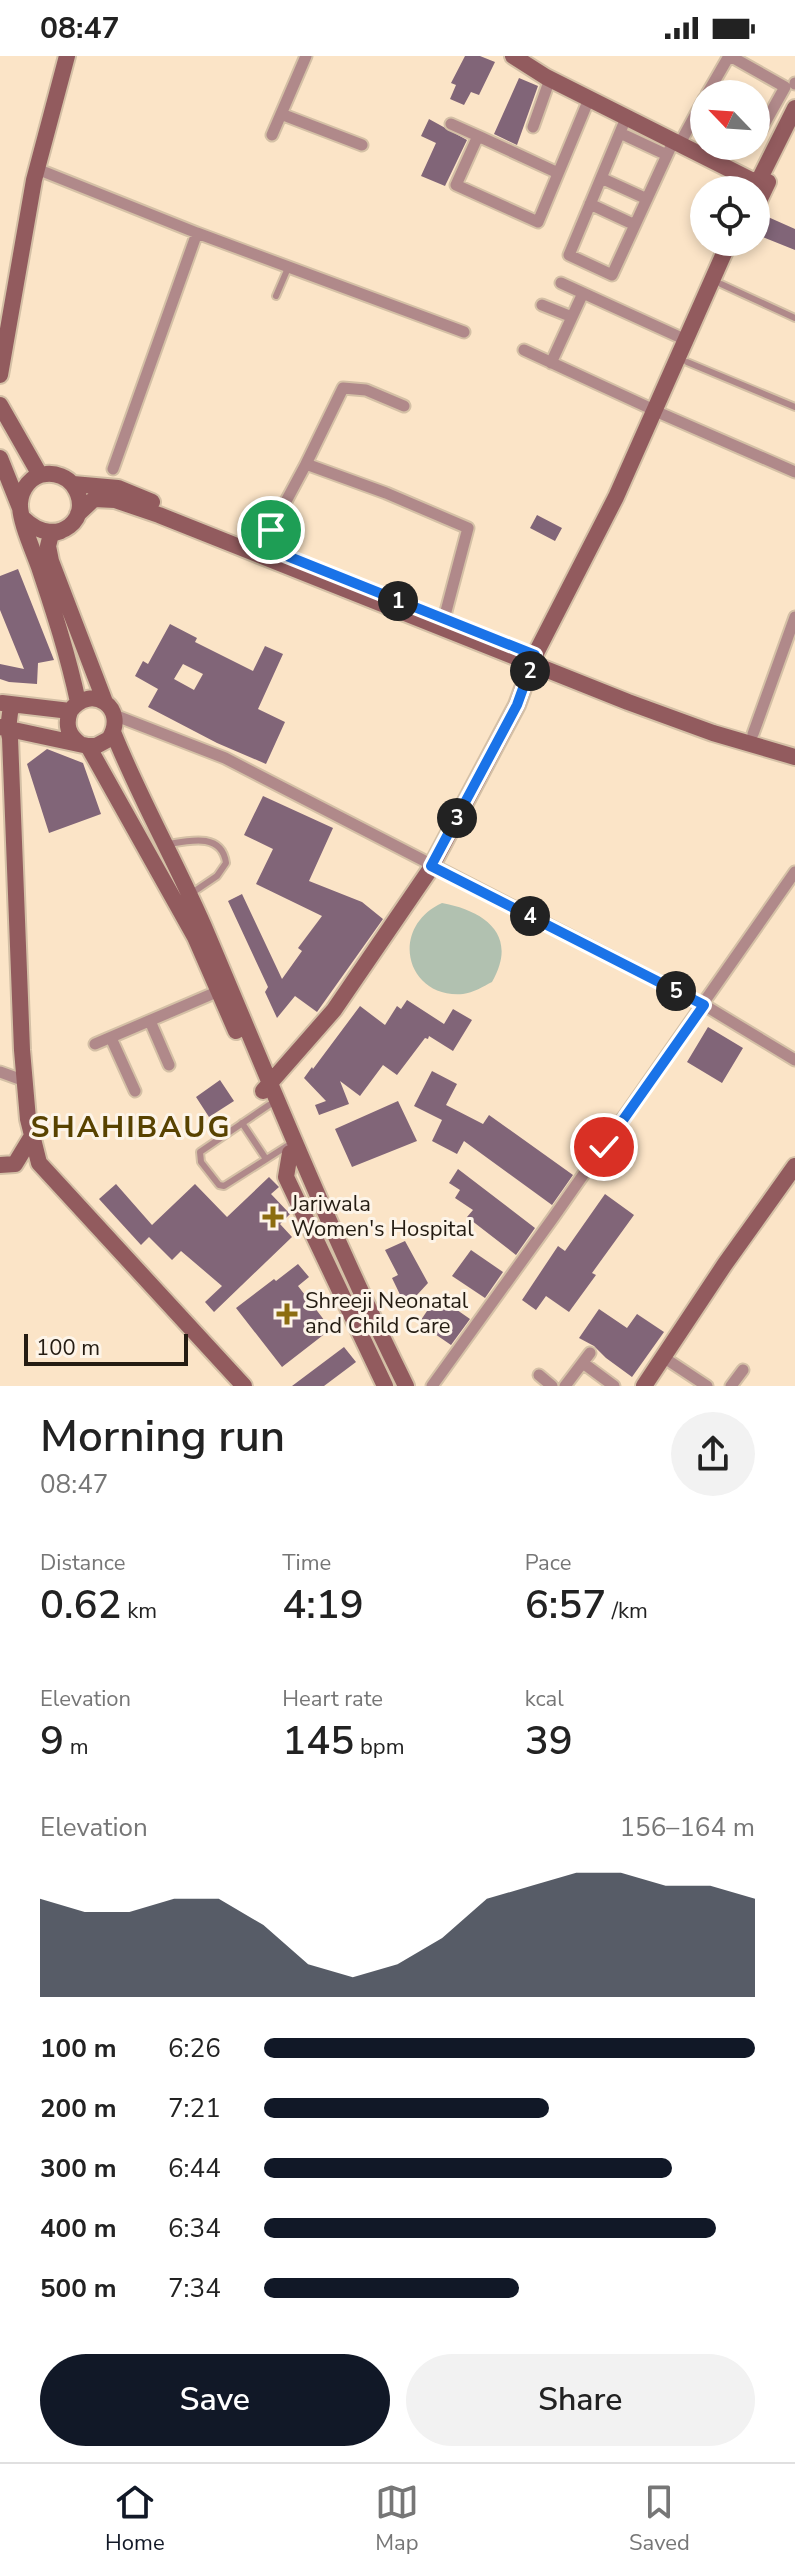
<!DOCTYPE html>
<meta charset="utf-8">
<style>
:root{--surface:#fff;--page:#f2f2f2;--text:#222;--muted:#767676;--line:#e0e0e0;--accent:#111827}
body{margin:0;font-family:"Nunito Sans",sans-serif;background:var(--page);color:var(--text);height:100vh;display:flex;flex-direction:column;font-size:30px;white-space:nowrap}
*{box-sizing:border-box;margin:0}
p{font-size:26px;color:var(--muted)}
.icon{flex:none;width:44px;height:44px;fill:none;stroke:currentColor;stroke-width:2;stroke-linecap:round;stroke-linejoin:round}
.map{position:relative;height:1330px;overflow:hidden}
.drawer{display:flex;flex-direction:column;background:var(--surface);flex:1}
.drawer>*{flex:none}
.needle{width:52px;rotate:295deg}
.controls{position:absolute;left:690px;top:24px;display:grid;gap:16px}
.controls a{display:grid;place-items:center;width:80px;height:80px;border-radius:50%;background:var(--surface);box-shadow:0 4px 12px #0003;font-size:40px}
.scale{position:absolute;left:24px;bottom:20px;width:164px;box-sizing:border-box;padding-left:8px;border:4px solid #241c12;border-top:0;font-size:22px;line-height:28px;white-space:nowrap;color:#241c12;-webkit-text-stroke:6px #fdf4e8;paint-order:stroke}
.pin{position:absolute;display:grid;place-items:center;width:68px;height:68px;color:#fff;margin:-34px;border:4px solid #fff;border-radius:50%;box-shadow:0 2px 8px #0007}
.km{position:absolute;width:40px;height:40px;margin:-20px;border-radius:50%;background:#222;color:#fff;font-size:22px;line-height:40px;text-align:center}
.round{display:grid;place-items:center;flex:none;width:84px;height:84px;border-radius:42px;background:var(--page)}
.headline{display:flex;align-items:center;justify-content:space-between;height:136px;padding:0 40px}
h1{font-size:44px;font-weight:600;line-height:60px}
.stats{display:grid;grid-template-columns:repeat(3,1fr);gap:12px;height:136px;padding:8px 40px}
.stats div{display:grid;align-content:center}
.stats b{font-size:40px;font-weight:600}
.stats small{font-size:22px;font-weight:400}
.stats p{font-size:22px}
.chart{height:224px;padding:16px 40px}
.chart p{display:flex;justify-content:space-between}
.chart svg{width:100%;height:144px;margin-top:8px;fill:var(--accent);opacity:.7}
.primary-button{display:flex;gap:16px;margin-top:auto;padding:16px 40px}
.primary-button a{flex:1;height:92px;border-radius:48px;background:var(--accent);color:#fff;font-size:32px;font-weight:600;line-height:92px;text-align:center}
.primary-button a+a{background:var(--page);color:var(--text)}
ul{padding:0 40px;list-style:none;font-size:26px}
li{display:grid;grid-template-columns:128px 96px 1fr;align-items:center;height:60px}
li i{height:20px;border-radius:10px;background:var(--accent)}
.status{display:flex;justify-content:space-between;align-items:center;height:56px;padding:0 40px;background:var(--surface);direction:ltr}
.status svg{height:22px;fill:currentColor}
.tab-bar{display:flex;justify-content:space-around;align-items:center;height:112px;border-top:2px solid var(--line);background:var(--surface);font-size:22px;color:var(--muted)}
.tab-bar a{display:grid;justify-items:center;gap:4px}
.tab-bar .on{color:var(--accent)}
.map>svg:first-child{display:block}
.green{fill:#b1c1b0}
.building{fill:#816578;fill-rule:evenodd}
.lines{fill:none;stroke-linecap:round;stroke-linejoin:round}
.lane-casing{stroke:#d4c0a6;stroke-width:10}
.street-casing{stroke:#d4c0a6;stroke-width:15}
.secondary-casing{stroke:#d4c0a6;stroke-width:20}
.lane{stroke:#b0898a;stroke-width:6}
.street{stroke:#b0898a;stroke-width:11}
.secondary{stroke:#925b5e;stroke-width:16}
.route-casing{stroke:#fff;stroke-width:16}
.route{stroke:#1a73e8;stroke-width:10}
.poi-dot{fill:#8c6d0f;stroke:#fdf4e8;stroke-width:3}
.labels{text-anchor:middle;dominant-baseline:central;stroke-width:6;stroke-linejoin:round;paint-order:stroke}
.poi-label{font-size:22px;fill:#241c12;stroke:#fdf4e8;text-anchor:start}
.district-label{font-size:30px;font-weight:bold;letter-spacing:2px;fill:#584200;stroke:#fdf4e8}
</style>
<div class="status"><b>08:47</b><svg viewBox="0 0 49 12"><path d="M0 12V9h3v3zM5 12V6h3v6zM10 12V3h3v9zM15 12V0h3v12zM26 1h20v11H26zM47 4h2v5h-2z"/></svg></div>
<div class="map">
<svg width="795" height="1330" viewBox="0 0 795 1330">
<rect width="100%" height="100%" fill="#fbe4c7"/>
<path class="green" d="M442 847C485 855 519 879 492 926 484 930 473 937 463 938 406 943 388 872 442 847Z"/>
<path class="building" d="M465 0H480L495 6 479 39 471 36 464 49 450 43 456 29 451 27Z
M519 22 538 30 517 89 494 78Z
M429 63 467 84 445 130 421 120 436 87 421 80Z
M768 161 795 173V194L760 180Z
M537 459 562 472 555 485 530 472Z
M18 513 54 604 38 607 37 628 9 626 0 623V608L24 613 0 554V520Z
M170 568 197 582 195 586 253 615 265 590 283 598 258 653 285 666 266 708 217 687 148 651 158 633 135 620 143 605 148 608ZM183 608 203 618 194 634 174 623Z
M47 693 83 707 101 758 49 777 27 708Z
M263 740 333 772 309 825 362 846 383 863 317 956 295 940 277 962 265 936 268 931 228 845 242 838 282 923 302 895 298 892 322 860 256 828 273 793 244 779Z
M407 944 444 968 453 953 472 964 453 995 429 980 428 983 425 982 397 1019 383 1009 360 1040 340 1025 349 1048 319 1059 315 1049 326 1045 304 1022 312 1011 313 1013 360 950 385 969 397 950 401 953Z
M708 971 743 992 722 1027 687 1006Z
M432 1015 457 1028 446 1049 483 1068 489 1059 573 1119 552 1149 464 1085 457 1098 432 1085 442 1064 414 1050Z
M220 1024 234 1045 209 1061 196 1041Z
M398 1045 417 1085 352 1111 335 1073Z
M458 1113 535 1172 516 1199 467 1161 473 1154 455 1142 460 1134 449 1127Z
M269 1121 279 1131 271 1138 290 1158 280 1168 292 1181 214 1256 205 1246 222 1230 181 1195 172 1204 149 1181 141 1189 99 1143 116 1128 152 1169 195 1128 227 1161Z
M605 1138 634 1159 592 1217 596 1219 569 1256 546 1240 536 1254 522 1244 558 1190 565 1195Z
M405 1185 428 1227 406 1251 392 1222 398 1219 385 1194Z
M471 1194 503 1216 485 1242 452 1220Z
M298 1208 309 1221 298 1230 331 1273 282 1311 236 1252 274 1223 276 1225Z
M437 1240 470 1263 451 1289 419 1267Z
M599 1253 627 1272 637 1258 664 1276 632 1321 606 1302 594 1290 579 1282Z
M344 1291 356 1306 324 1330H292Z"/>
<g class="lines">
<g class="lane-casing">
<path id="lane" d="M721 228 795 262
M276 240 288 212
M687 306 795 351
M169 788C191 784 222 777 226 807L217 820 192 837
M269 1049 200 1096 201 1106 219 1129 224 1130 287 1090
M242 1067 266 1103"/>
</g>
<g class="street-casing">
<path id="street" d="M730 0 785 31 756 83
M795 28V27
M707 38 729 0
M281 58 362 89
M626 62 569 199 612 219 673 86
M451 68 478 80
M533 71 550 23
M620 77 667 99
M272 79 306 0
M679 89 704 43
M37 113 197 177 464 276
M558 117 478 80 456 129 538 166 589 43
M601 122 647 143
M590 148 635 169
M561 227 686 284
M542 249 572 261
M524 294 654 354
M551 307 583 237
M662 358 795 416
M306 408 343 332 366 334 404 350
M113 413 197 177
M262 490 306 408 386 437 468 472 444 563
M114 659 225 702 704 949 795 1004
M753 678 795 561
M150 965 169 1009
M111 982 135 1035
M95 988 219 935
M0 1016 25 1025
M663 1301 707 1330
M583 1307 614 1330
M539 1319 552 1330
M432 1330 553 1162 795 816
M565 1330 590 1297
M731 1330 743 1314"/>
</g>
<g class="secondary-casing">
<path id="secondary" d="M513 0 546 21 765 131
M754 134 795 52
M756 151 768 126
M0 319 34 124 67 0
M0 349 40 419
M0 402 20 452
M73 428 118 432 152 446
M78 458 94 443 115 444 159 459 628 646 713 677 795 701
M24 463C57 495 96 461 73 429 67 421 56 417 46 418 31 419 21 433 20 447 19 464 33 494 39 511 54 556 68 599 78 646
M61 475 51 478 48 490 51 505 105 646
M2 647 70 655
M11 649 8 673 10 682 22 994 28 1063 39 1107 244 1330
M0 671 88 690H96L109 683C129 652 91 626 70 655 65 669 68 679 80 688
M113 676C141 746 179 811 208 880 272 1031 333 1183 406 1330
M88 690 195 881 236 975
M263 1035 334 954 429 815 517 649 535 599 616 441 729 186
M290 1097 286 1121 385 1330
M0 1109 15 1108 32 1080
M644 1330 725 1208 795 1110"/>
</g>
<use href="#lane" class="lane"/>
<use href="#street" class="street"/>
<use href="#secondary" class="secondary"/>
</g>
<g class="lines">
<g class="route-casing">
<path id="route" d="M271 474 262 490 535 599 517 649 431 810 704 949 604 1091"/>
</g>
<use href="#route" class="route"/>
</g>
<g class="poi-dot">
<path d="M269 1149h8v8h8v8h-8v8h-8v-8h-8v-8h8z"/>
<path d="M283 1246h8v8h8v8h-8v8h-8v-8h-8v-8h8z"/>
</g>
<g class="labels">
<g class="poi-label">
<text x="291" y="1148">Jariwala<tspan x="291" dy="25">Women's Hospital</tspan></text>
<text x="305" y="1245">Shreeji Neonatal<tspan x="305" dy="25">and Child Care</tspan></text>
</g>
<g class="district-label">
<text x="131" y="1071">SHAHIBAUG</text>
</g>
</g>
</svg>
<div class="controls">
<a><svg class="needle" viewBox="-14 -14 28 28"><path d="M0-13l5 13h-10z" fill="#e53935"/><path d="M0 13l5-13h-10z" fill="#767676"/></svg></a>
<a><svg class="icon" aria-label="locate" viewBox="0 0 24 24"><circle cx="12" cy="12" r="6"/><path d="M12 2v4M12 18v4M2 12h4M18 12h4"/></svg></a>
</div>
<div class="scale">100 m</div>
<div class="pin" style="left:271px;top:474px;background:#1e9e55"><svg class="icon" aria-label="arrive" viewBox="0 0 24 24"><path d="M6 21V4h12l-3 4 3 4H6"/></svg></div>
<div class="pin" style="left:604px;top:1091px;background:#d93025"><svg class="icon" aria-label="check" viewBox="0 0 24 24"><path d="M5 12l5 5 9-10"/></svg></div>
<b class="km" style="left:398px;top:545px">1</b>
<b class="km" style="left:530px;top:615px">2</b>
<b class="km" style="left:457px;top:762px">3</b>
<b class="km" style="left:530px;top:860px">4</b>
<b class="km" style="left:676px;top:935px">5</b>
</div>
<section class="drawer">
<div class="headline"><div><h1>Morning run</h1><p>08:47</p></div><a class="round"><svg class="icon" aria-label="share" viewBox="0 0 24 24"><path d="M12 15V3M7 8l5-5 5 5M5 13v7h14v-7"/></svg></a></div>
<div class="stats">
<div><p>Distance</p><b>0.62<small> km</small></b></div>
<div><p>Time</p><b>4:19</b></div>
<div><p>Pace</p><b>6:57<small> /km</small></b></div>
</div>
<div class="stats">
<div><p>Elevation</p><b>9<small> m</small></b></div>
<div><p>Heart rate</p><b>145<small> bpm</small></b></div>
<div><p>kcal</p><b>39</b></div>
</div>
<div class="chart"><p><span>Elevation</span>156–164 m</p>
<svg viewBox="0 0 160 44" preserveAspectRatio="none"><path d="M0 44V14L10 18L20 18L30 14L40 14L50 22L60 34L70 38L80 34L90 26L100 14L110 10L120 6L130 6L140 10L150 10L160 14V44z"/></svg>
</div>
<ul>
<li><b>100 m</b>6:26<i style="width:100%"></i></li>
<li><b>200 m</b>7:21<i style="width:58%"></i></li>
<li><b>300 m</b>6:44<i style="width:83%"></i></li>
<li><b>400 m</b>6:34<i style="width:92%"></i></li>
<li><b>500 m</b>7:34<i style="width:52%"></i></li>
</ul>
<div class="primary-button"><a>Save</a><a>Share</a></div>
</section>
<nav class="tab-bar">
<a class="on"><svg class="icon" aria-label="home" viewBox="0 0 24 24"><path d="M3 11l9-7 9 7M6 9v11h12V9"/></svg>Home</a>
<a><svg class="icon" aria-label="map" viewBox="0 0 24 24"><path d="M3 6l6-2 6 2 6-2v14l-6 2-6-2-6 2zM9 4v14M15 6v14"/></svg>Map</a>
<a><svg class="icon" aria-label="saved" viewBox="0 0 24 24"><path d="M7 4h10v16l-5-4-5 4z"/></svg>Saved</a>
</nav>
